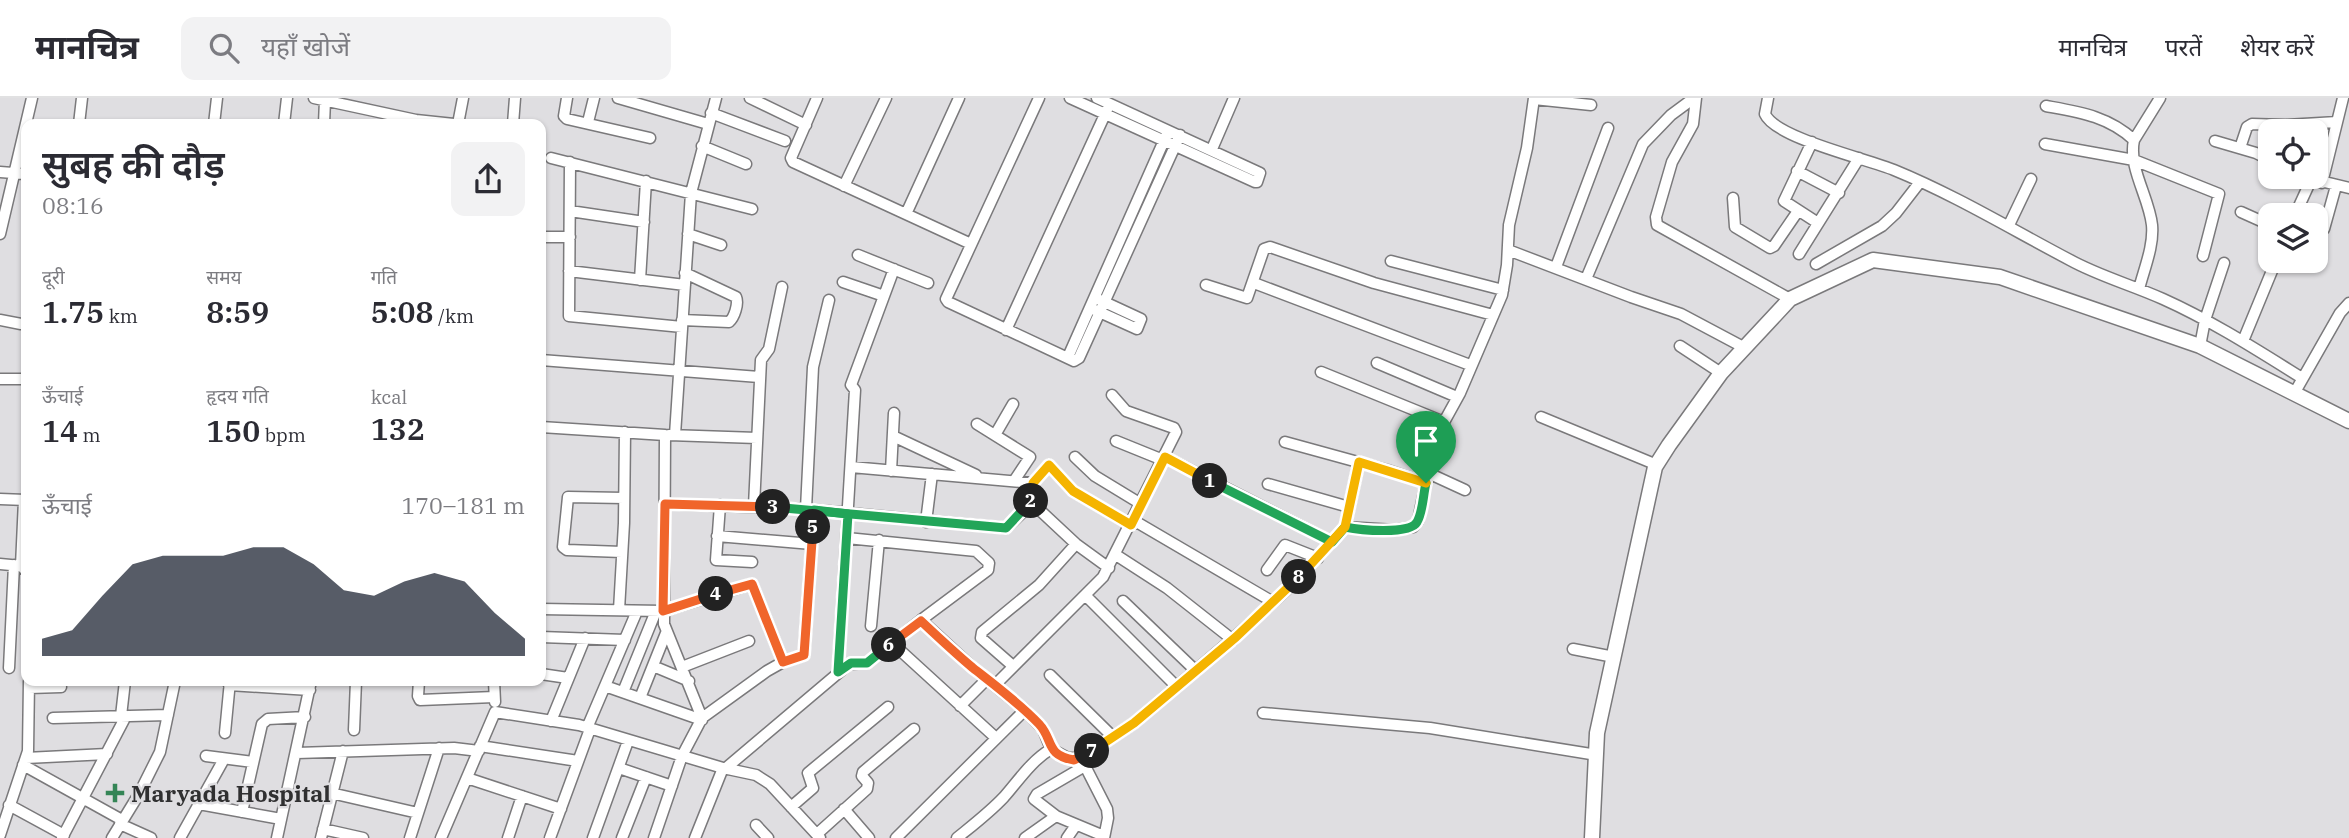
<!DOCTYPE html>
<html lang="hi">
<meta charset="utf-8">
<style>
:root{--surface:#fff;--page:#f2f2f3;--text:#2b2b33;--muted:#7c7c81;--line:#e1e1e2;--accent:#111827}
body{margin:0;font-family:"IBM Plex Serif","Noto Sans Devanagari",serif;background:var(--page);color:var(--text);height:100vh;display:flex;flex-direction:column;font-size:26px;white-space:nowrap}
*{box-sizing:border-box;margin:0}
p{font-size:23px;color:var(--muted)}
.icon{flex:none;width:38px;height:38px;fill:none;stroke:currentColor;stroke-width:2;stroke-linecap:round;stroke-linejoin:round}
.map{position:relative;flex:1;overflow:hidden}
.sheet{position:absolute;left:21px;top:21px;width:525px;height:567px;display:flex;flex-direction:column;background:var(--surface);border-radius:14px;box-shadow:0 2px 5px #0004}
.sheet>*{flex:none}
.fabs{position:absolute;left:2258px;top:21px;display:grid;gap:14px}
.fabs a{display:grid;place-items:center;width:70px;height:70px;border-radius:14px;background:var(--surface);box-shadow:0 2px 5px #0004;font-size:35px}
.pin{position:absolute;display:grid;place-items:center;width:60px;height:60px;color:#fff;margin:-72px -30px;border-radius:50% 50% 50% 0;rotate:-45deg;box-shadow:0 0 7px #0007}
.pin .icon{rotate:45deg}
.km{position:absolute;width:35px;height:35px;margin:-18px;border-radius:50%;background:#222;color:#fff;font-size:19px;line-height:35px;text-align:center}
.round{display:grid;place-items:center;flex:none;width:74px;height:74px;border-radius:14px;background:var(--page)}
.headline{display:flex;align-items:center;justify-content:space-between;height:119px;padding:0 21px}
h1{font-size:38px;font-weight:600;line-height:52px}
.stats{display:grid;grid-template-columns:repeat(3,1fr);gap:10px;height:119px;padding:7px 21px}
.stats div{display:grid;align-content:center}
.stats b{font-size:30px;font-weight:600}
.stats small{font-size:19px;font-weight:400}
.stats p{font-size:19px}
.chart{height:196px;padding:14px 21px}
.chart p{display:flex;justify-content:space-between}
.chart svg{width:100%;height:126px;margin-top:7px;fill:var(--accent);opacity:.7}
header{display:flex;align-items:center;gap:42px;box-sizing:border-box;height:98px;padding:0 35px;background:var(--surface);border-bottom:2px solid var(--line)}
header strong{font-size:33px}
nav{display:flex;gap:38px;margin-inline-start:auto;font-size:24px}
.search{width:490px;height:63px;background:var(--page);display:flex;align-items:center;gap:18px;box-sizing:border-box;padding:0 24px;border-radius:14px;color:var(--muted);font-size:26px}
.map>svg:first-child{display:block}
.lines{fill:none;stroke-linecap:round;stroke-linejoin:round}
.minor-casing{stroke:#7a797b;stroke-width:13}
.tertiary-casing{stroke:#7a797b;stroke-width:17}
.minor{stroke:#fff;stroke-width:10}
.tertiary{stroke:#fff;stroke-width:14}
.split-1-casing{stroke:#fff;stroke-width:14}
.split-2-casing{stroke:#fff;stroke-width:14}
.split-3-casing{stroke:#fff;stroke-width:14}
.split-4-casing{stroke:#fff;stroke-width:14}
.split-5-casing{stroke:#fff;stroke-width:14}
.split-6-casing{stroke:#fff;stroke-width:14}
.split-7-casing{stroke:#fff;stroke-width:14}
.split-8-casing{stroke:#fff;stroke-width:14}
.split-9-casing{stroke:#fff;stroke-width:14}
.split-1{stroke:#22a559;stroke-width:9}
.split-2{stroke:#f5b400;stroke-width:9}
.split-3{stroke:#22a559;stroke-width:9}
.split-4{stroke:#f0652b;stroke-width:9}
.split-5{stroke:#f0652b;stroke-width:9}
.split-6{stroke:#22a559;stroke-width:9}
.split-7{stroke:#f0652b;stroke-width:9}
.split-8{stroke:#f5b400;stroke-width:9}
.split-9{stroke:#f5b400;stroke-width:9}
.poi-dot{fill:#348556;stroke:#dfdee1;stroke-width:2.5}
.labels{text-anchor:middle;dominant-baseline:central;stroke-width:5;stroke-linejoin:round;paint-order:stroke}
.poi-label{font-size:23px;font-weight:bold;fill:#303031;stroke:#dfdee1;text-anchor:start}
</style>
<header>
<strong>मानचित्र</strong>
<div class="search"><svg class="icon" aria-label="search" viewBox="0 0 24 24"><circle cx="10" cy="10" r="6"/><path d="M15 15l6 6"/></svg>यहाँ खोजें</div>
<nav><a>मानचित्र</a><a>परतें</a><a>शेयर करें</a></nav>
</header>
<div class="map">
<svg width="2349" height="740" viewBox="0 0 2349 740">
<rect width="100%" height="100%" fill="#dfdee1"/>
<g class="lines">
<g class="minor-casing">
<path id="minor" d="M314 0 416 22 454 26
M567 0 564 18 567 21 650 40
M618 0 708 26
M750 0 806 27
M817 0 791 60 793 64 971 146
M1039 0 946 201 948 204 1074 263 1079 260 1180 37
M1070 0 1255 84H1257L1260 75 1097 0
M1696 0 1693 26 1672 64 1656 119 1657 127 1790 201
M1768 0 1765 16C1775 40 1868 61 1894 72 1955 97 2011 131 2070 162 2099 178 2132 187 2163 201 2212 223 2257 252 2302 280
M1534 1 1591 7
M2046 8C2079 14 2108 18 2134 42
M711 15 785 43
M588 24 594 0
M79 26 82 0
M214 26 217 0
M284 26 287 0
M324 26 325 2
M458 26 463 0
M513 26 515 0
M2215 43 2256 55 2270 62
M1812 44 1784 103 1818 125
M2045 46 2134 62 2219 96 2203 158
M702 48 746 66
M2240 50 2247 29 2252 26 2286 27 2337 24
M1212 51 1234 0
M551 60 752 111
M570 64 569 218 682 229
M1797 73 1839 95
M0 74 26 76
M2304 79 2349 90
M2322 85 2343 0
M844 88 886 0
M1733 100 1735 129 1770 150 1774 148 1798 113
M570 113 644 124
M2241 114 2270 127
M906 116 959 0
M2295 117 2311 82
M2009 127 2031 81
M2324 131 2336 88
M0 136 32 0
M688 136 721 147
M541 139H570
M1508 152 1631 199 1681 216 1745 250
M1799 156 1859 60
M858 157 928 185
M1391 163 1503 192
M1816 166 1882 128 1896 115 1920 84
M1556 169 1608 30
M569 173 685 187
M1586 181 1643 46 1671 17 1694 0
M640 182 646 83
M843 184 884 198
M1254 185 1470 267
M1206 187 1247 200 1264 151 1270 149 1374 185 1493 217
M2139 191C2144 171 2154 148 2152 127 2149 99 2128 70 2134 42L2160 0
M1095 212 1137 231 1141 221 1100 202
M0 222 21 226
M682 222 729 224C734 220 739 206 736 199L685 175
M1006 232 1107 12
M2243 243 2276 163
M1680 248 1721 275
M2200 248 2205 222 2224 165
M1068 259 1166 38
M541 262 759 279
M1377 265 1457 299
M1321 274 1444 324
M0 281H26
M2295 294 2340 215 2349 205
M1541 319 1657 367
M977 326 1030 359 1014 383
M541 329 665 337 664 526 702 620 682 658 654 740
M669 337 757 340
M675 337 691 95 716 0
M995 337 1013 306
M893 338 976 377
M1116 343 1163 362
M1285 344 1387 372 1426 385
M1075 359 1095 378 1141 406
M1165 359 1332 444
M851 369 1033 385
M891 373 894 315
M1428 375 1465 392
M1268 386 1349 409
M0 401 26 402
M1031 404 1076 446 1109 470
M665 406 806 411 1006 430 1029 408 1032 400 1033 385 1049 367 1073 393 1131 427
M720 407 716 462 752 464
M754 408 761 262 769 251 782 189
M806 411 813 269 829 202
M1133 422 1273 504
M926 424 932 376
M1345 429 1359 364
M717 438 812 446
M847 440 976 453 989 465 988 472 921 522 972 569 1025 612 1043 631 1051 651
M622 454 567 452 563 449 568 399 624 400
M1116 457 1167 490 1233 542
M0 466 21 468 26 473
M21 468 24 402
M1267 472 1285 447 1318 460
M1085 497 1177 589
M1123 503 1196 573
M541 511 663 513 752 486 783 564
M619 512 624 425 625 334
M871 528 879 442
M541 539 625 542
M892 545 996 640
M1573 551 1614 559
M653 568 689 583
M1013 568 981 540 982 534 1039 487 1076 446
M682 569 749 543
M9 570 14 467
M838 574 855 292 851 287 894 171
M541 576 568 580
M1050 577 1113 639
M419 583 418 598 420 602 494 599
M494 583 495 604
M229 587 310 592
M995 587 1103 479 1176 334 1174 330 1126 313 1112 297
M605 588 702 622
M29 590 61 589
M623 594 656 513
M640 600 666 535
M960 608 987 581
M1263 615 1430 630 1597 657
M121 618 125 583
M53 620 168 617
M702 620 767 573 783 564 804 557 814 412
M551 623 585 540
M587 630 637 513
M354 632 356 583
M225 635 230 583
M480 648 578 663
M297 655 454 650 479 653
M206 658 253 664
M26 660 107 656
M1082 662 1107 711 1108 720 1104 740
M23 667 122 722
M1085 668 1037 696 1034 701 1056 718 1104 738
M619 670 672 688
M726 670 849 566 867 565 921 522
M467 680 561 711
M331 695 418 715
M199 706 281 721
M9 707 64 737
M791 709 813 690 808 675 888 609
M844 711 869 740
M242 714 262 626 268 621 305 619
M120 726 151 740
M756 727 768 740
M323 731 363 740
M817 736 867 691 868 685 862 678 863 674 914 631
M0 737 28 653 29 583
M62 740 126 618
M112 740 139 696 160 654 175 583
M180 740 224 661
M277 740 311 583
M321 740 343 653
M410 740 439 650
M441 740 495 614 579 627 723 670 756 677 770 686 820 740
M508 740 522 698
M550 740 590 631
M593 740 628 643
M622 740 646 679
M695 740 723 670
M896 740 1025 612
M957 740C973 727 990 714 1004 699 1019 682 1031 663 1051 651L1068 660H1081L1134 625 1235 539 1295 484 1345 429 1395 432 1413 429 1418 423 1428 375 1444 324 1460 295 1502 197 1507 167 1509 127 1527 50 1534 0
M1025 740 1056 718
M1067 740 1076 727"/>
</g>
<g class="tertiary-casing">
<path id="tertiary" d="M1592 740 1597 635 1655 369 1669 347 1721 275 1790 201 1873 162 2000 179 2200 248 2349 323"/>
</g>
<use href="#minor" class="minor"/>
<use href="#tertiary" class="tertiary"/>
</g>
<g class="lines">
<g class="split-1-casing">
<path id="split-1" d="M1210 383 1332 444 1345 429C1359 432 1410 437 1417 424 1423 414 1423 397 1426 385"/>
</g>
<g class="split-2-casing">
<path id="split-2" d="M1031 403 1033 385 1049 367 1073 393 1131 427 1165 359 1210 383"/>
</g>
<g class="split-3-casing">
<path id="split-3" d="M773 409 1006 430 1031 403"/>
</g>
<g class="split-4-casing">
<path id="split-4" d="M716 496 663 513 665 406 773 409"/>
</g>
<g class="split-5-casing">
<path id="split-5" d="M716 496 752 486 783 564 804 557 813 429"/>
</g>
<g class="split-6-casing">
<path id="split-6" d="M813 429 814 412 848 416 838 574 851 565H867L889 547"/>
</g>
<g class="split-7-casing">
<path id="split-7" d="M889 547 921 523C938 539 955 555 973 570 996 588 1019 605 1039 626 1054 642 1045 657 1074 662L1092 653"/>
</g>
<g class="split-8-casing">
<path id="split-8" d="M1092 653 1134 625 1236 539 1299 479"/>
</g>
<g class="split-9-casing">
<path id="split-9" d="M1299 479 1345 429 1359 364 1426 385"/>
</g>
<use href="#split-1" class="split-1"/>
<use href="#split-2" class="split-2"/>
<use href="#split-3" class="split-3"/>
<use href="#split-4" class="split-4"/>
<use href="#split-5" class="split-5"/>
<use href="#split-6" class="split-6"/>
<use href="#split-7" class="split-7"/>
<use href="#split-8" class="split-8"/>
<use href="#split-9" class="split-9"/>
</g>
<path class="poi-dot" d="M111.5 684.5h7v7h7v7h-7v7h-7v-7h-7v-7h7z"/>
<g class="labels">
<g class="poi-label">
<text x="131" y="695">Maryada Hospital</text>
</g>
</g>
</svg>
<div class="fabs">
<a><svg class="icon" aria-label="locate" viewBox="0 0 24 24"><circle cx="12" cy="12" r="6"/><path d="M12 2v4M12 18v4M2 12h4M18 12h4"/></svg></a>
<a><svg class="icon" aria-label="layers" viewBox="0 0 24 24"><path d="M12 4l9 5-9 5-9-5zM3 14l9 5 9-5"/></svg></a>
</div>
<div class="pin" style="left:1426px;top:385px;background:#1e9e55"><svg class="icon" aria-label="arrive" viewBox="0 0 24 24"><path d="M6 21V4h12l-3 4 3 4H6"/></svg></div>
<b class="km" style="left:1210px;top:383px">1</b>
<b class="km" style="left:1031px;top:403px">2</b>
<b class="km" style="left:773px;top:409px">3</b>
<b class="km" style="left:716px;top:496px">4</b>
<b class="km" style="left:813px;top:429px">5</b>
<b class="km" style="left:889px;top:547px">6</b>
<b class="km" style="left:1092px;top:653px">7</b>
<b class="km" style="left:1299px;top:479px">8</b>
<section class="sheet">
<div class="headline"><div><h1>सुबह की दौड़</h1><p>08:16</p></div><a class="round"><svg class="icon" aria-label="share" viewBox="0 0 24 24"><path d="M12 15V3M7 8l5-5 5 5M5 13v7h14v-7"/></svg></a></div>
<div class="stats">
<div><p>दूरी</p><b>1.75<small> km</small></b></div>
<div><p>समय</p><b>8:59</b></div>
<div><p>गति</p><b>5:08<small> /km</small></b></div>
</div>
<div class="stats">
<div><p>ऊँचाई</p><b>14<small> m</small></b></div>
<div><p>हृदय गति</p><b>150<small> bpm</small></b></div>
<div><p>kcal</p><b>132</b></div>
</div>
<div class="chart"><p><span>ऊँचाई</span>170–181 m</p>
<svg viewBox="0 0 160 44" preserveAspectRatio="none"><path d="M0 44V38L10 35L20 23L30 12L40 9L50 9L60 9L70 6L80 6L90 12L100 21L110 23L120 18L130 15L140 18L150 29L160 38V44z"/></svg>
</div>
</section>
</div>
